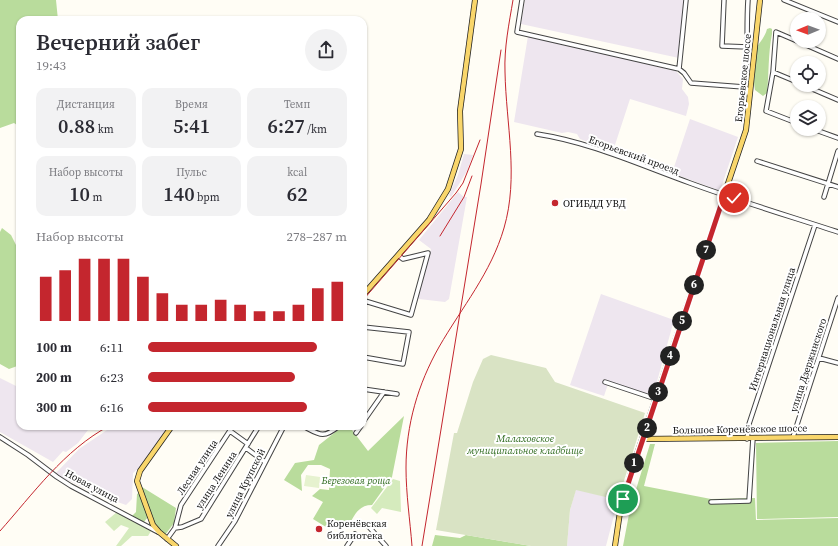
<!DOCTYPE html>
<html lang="ru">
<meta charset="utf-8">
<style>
:root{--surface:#fff;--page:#f2f2f3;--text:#2b2b33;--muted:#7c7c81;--accent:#c4262e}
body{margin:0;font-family:"Source Serif 4",serif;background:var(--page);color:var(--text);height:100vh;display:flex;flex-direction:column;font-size:15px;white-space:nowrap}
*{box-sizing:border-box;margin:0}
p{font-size:13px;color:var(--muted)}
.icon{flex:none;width:22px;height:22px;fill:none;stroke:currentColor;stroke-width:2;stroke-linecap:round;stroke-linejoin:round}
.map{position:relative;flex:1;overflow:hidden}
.panel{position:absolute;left:16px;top:16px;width:351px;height:414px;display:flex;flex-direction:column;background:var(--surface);border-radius:12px;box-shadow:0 1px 3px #0004}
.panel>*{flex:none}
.needle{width:26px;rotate:269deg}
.buttons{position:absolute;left:790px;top:12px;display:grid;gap:8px}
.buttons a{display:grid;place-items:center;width:36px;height:36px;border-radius:50%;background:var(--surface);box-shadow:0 1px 3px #0004;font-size:20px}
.pin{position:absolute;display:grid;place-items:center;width:34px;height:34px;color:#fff;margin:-17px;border:2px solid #fff;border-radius:50%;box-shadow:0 1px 4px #0007}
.km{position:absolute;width:20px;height:20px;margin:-10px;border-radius:50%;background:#222;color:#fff;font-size:11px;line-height:20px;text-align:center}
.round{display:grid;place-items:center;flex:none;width:42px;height:42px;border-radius:21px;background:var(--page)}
.summary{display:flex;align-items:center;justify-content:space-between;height:68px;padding:0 20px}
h1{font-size:22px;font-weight:600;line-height:30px}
.stats{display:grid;grid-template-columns:repeat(3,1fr);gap:6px;height:68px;padding:4px 20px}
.stats div{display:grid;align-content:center;border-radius:10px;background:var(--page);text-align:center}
.stats b{font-size:20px;font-weight:600}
.stats small{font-size:11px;font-weight:400}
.stats p{font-size:11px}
.chart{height:112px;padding:8px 20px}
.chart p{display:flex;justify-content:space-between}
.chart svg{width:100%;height:72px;margin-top:4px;stroke:var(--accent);stroke-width:6}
ul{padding:0 20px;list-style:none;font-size:13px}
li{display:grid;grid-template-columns:64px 48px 1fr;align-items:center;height:30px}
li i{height:10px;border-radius:5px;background:var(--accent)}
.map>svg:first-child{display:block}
.industrial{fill:#eee6ef}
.green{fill:#d5ebbd}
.forest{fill:#b9dc9c}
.cemetery{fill:#d9e3c4}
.pitch{fill:#e6f2cf}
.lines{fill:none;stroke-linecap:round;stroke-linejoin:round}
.minor-casing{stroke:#444;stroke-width:5.5}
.major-casing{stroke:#222;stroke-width:6}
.minor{stroke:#fff;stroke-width:3.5}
.major{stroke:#f9d66b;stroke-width:4.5}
.rail{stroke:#c4262e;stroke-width:1}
.route-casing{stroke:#fff;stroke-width:8}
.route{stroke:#c4262e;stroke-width:5}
.poi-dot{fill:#c4262e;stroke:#fff;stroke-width:1.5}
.labels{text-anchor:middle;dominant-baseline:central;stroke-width:4;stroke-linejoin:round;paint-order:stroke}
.street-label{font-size:10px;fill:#111;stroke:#fff}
.poi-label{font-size:10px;fill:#111;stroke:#fff;text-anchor:start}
.park-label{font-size:10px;font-style:italic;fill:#2f6b1f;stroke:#fff}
</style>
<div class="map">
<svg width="838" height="546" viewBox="0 0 838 546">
<rect width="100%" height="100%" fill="#fffdf5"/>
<path class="industrial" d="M525 0H684L679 58 521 24Z
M528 36 676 71 683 79 682 89 688 97 689 104 686 116 630 99 613 151 580 139 577 134 568 132 562 133 514 122Z
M690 119 738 137 720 191 672 173Z
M464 154 473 155 467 171 451 197 449 195 458 175Z
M458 192 464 197H467L449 299 445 302 419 299 417 297 431 249 419 240Z
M601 294 674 320 653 396 609 381 604 396 570 385Z
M0 378 20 388V426H71L74 430 77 426H91L78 443 66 452 63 451 53 462 0 432Z
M113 426H169L139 468 133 473 132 499 126 505 98 495 55 474 79 449Z
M576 489 618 500 606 546H567L570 510Z"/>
<path class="green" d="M393 479 400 481 401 512 382 508 377 514 371 508Z
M117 512 151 531 148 536H132L121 546H116L129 528 121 525 114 531 105 522Z"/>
<path class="forest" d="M0 0H56L58 20H20V127L14 123 0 128Z
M770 28 772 29V34C768 54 769 73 767 93L763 96 755 90 754 83 757 47C761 40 765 37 767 29Z
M2 228 11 235 20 253V365L9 369 0 364V232Z
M404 416 392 477 372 505C358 505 354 516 348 527L342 523 337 527 329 522 326 527 313 519 323 502 312 496 320 489 329 490 330 469 321 465H308L301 475 302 491 284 480 295 463 314 460 319 445 343 426H349L368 451Z
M838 441V517L757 519 756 443Z
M650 444H655L644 486 711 499 755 498 756 520 838 518V546H623L630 509Z
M142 487 176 508 174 523 165 535 154 523Z
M139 493 148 517 143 523 132 516 136 512 137 494Z
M435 535 460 538 466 535 531 546H432Z"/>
<path class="cemetery" d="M491 355 546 368 555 382 645 413 618 500 576 490 570 510 567 546H531L436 530 454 433H457L473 382 483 359Z"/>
<path class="pitch" d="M306 475 320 477 319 488 304 486Z"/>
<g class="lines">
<g class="minor-casing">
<path id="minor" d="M522 0 517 32 679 69 684 73 691 83 744 87 748 90 749 94
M724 0 722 46 748 47
M784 0 838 22
M797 41 776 32 773 72 766 111 797 123
M797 41 838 59
M679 69 686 0
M773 72 797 82
M803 85 838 100
M744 87C749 58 746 29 748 0
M813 129 838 138
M537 134C590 142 640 165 690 183 739 201 789 216 838 232
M757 161 838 187
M824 197 838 151
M363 303 365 301 411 315 428 253 403 259 399 256
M363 327 409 332 403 364 363 357
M819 358 838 363
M605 382 656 399
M363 389 397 394
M363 422 384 392
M303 426C320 435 323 439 339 426
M230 431 248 444
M356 433 361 426
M0 437 28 455 57 477 71 486 158 532
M793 437 838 298
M747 439 749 424 815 225
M246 448 265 462
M711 502 749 501 753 438
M369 527 386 546
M175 528 182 527 201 519 259 426
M167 539 175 528 181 505 233 426
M218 546 235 521 284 426
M347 546 355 534"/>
</g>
<g class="major-casing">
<path id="major" d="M363 295 429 220 448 189 461 149 460 111 475 0
M172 426 140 471 137 481 153 525 159 532 176 546
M642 439 838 437
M615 546 620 512 632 469 746 130 760 0"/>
</g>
<use href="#minor" class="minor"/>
<use href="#major" class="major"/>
<path class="rail" d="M440 236 464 197 472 176
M363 300 456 193 463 183 480 140
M0 531C33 494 64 450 109 426
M412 546C410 520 406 494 406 468 406 425 418 384 439 347 462 307 491 273 504 228 519 177 506 124 505 72 504 48 509 24 513 0
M422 546 481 184 501 50"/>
</g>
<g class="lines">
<g class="route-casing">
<path id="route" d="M623 499 724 196 734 198"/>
</g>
<use href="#route" class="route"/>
</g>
<g class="poi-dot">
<circle cx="555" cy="203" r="4"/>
<circle cx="319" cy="529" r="4"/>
</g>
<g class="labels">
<g class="street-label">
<text transform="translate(743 78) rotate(-84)">Егорьевское шоссе</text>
<text transform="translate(634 155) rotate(20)">Егорьевский проезд</text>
<text transform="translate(772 329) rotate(-72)">Интернациональная улица</text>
<text transform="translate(808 365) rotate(-72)">улица Дзержинского</text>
<text transform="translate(740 429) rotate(-1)">Большое Коренёвское шоссе</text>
<text transform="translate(197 467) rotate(-56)">Лесная улица</text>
<text transform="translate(216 480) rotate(-57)">улица Ленина</text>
<text transform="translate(245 483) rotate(-63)">улица Крупской</text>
<text transform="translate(92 486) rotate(28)">Новая улица</text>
</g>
<g class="poi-label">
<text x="563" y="203">ОГИБДД УВД</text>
<text x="327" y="523">Коренёвская<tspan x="327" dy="12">библиотека</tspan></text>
</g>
<g class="park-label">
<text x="525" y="438">Малаховское<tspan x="525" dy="12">муниципальное кладбище</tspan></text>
<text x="356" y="480">Березовая роща</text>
</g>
</g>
</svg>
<div class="buttons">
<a><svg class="needle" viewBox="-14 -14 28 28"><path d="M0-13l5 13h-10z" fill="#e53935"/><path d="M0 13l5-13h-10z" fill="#7c7c81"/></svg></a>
<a><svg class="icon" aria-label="locate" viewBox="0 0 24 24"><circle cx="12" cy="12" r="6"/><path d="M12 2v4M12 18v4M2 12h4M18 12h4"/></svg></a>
<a><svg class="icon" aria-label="layers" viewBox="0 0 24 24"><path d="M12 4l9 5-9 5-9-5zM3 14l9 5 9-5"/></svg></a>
</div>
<div class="pin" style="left:623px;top:499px;background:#1e9e55"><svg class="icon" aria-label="arrive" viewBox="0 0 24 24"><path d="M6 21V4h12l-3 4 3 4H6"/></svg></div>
<div class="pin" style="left:734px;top:198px;background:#d93025"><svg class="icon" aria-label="check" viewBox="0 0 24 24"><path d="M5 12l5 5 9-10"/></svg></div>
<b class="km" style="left:634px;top:463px">1</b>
<b class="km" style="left:647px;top:428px">2</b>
<b class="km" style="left:658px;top:392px">3</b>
<b class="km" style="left:670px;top:356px">4</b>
<b class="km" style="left:682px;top:321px">5</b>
<b class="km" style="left:694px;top:285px">6</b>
<b class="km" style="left:706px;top:250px">7</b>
<section class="panel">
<div class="summary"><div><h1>Вечерний забег</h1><p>19:43</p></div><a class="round"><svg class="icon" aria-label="share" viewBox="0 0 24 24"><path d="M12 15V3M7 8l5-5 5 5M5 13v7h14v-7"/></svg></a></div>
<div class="stats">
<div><p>Дистанция</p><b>0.88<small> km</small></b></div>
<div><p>Время</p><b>5:41</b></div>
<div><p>Темп</p><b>6:27<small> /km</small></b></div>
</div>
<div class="stats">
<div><p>Набор высоты</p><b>10<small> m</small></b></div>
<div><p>Пульс</p><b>140<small> bpm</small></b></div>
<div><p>kcal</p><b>62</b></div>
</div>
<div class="chart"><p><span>Набор высоты</span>278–287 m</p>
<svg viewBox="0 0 160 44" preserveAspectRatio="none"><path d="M5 44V17M15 44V13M25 44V6M35 44V6M45 44V6M55 44V17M65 44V27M75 44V34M85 44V34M95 44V31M105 44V34M115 44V38M125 44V38M135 44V34M145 44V24M155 44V20"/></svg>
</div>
<ul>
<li><b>100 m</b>6:11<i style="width:85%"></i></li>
<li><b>200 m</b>6:23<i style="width:74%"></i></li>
<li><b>300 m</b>6:16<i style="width:80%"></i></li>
</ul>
</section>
</div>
